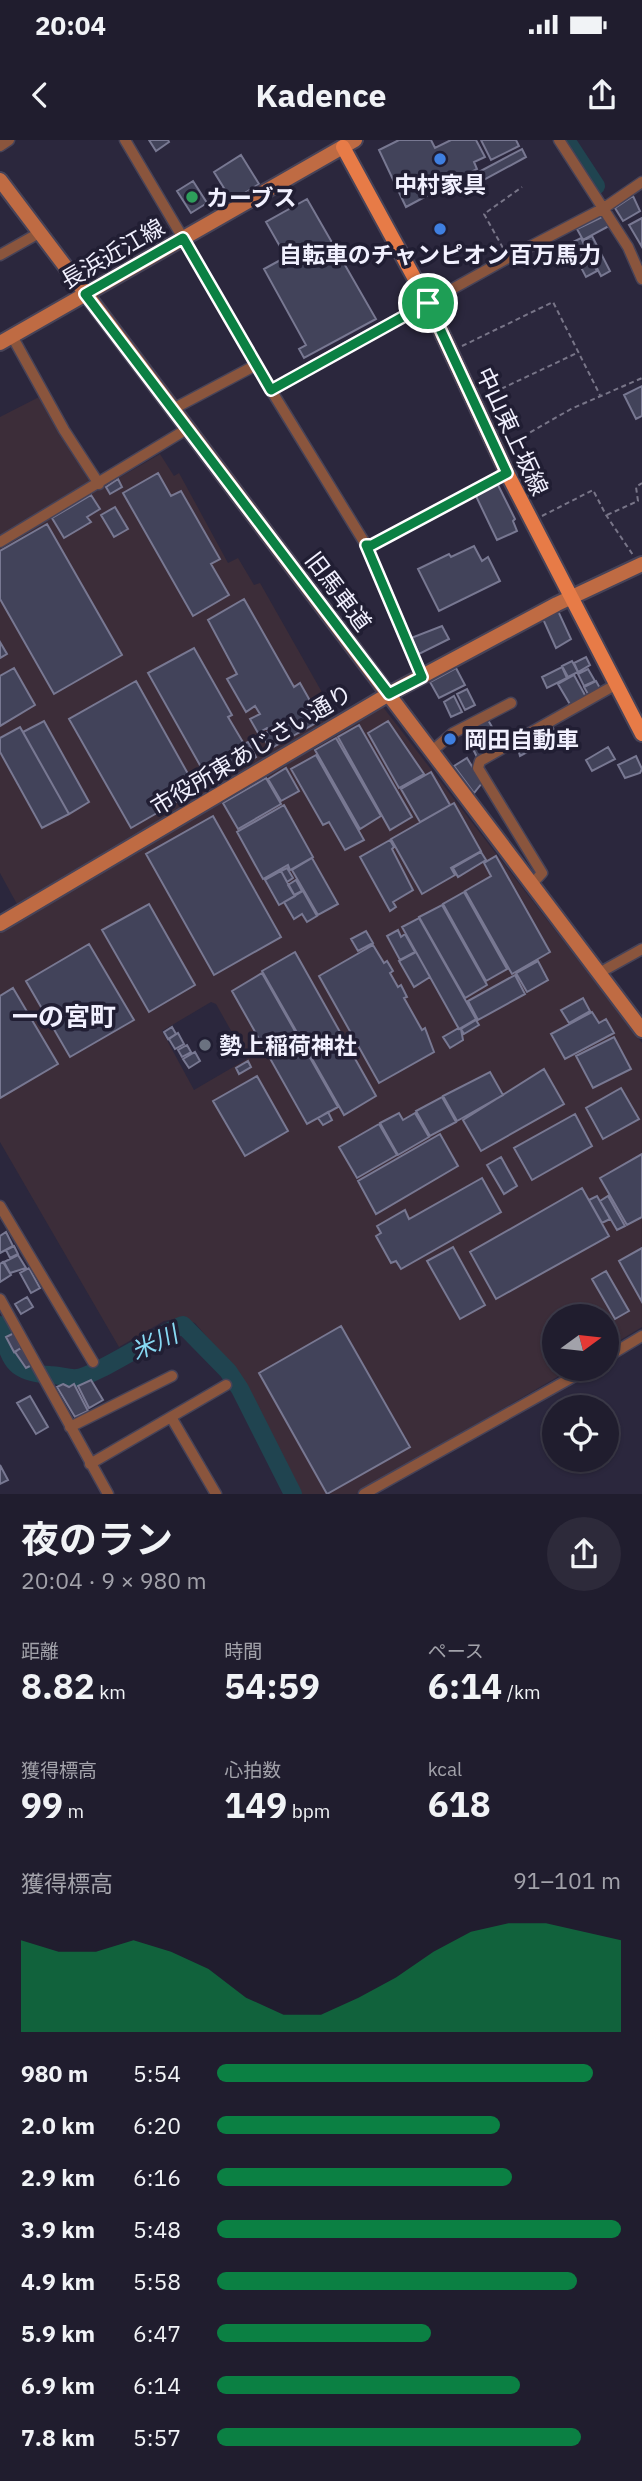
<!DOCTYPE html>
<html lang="ja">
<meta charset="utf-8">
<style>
:root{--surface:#201d2e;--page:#2d2a3a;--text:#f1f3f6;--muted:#a2a2aa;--line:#3d3b4a;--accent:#0b8043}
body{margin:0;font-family:"IBM Plex Sans","Noto Sans JP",sans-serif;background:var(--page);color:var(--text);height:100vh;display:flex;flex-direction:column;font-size:26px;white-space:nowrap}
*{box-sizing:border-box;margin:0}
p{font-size:23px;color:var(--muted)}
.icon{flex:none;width:38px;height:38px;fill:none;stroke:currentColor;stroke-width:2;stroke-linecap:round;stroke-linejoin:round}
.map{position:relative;height:1354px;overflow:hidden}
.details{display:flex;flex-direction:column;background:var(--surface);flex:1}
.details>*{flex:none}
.needle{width:46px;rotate:75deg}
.tools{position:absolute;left:542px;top:1164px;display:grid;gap:14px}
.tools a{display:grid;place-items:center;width:77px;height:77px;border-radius:50%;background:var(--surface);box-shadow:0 2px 5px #0004,0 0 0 2px var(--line);font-size:35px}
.pin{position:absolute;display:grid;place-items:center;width:60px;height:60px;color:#fff;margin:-30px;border:4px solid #fff;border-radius:50%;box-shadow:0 2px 7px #0007}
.round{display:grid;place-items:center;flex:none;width:74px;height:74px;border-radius:37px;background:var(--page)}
.summary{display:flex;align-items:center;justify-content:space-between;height:119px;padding:0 21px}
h1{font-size:38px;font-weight:700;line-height:52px}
.metrics{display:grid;grid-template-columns:repeat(3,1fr);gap:10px;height:119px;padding:7px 21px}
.metrics div{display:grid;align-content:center}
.metrics b{font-size:35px;font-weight:700}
.metrics small{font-size:19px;font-weight:400}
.metrics p{font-size:19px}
.chart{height:196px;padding:14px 21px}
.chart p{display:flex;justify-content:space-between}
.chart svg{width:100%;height:126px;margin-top:7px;fill:var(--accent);opacity:.7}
ul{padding:0 21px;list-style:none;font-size:23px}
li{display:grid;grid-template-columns:112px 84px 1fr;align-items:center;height:52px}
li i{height:18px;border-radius:9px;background:var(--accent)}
.status{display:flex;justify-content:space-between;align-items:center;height:49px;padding:0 35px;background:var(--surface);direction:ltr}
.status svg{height:19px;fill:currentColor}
header{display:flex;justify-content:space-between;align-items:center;height:91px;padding:0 21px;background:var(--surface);font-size:32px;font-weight:700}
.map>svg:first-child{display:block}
.industrial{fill:#3c2d39;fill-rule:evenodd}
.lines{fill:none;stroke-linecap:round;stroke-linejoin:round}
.river{stroke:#204450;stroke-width:18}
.building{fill:#42435a;stroke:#787892;stroke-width:2}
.street-casing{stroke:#474358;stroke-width:13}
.secondary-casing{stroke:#474358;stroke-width:18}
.primary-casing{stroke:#474358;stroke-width:18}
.path{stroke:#787588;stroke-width:2;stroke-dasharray:5 3.5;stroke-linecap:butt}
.street{stroke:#8a553d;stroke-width:10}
.secondary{stroke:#bf6b43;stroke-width:14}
.primary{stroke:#e77b47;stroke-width:14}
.route-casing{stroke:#fff;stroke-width:14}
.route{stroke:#0b8043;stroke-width:9}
.shop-dot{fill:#3f7fe0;stroke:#211e33;stroke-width:2.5}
.leisure-dot{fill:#2e9e5b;stroke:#211e33;stroke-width:2.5}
.worship-dot{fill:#6b7280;stroke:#211e33;stroke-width:2.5}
.labels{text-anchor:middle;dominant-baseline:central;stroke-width:7;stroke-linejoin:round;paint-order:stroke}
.poi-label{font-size:23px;font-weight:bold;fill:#f1f0fe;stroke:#211e33;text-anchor:start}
.street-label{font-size:23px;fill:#f1f0fe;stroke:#211e33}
.water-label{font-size:24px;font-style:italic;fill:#87d9f3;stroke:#211e33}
.quarter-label{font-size:26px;font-weight:bold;fill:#f1f0fe;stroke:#211e33}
</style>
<div class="status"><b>20:04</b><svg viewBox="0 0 49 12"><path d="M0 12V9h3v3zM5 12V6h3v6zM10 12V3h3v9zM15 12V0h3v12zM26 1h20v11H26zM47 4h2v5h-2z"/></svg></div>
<header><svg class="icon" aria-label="back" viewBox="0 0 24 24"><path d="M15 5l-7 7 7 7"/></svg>Kadence<svg class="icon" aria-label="share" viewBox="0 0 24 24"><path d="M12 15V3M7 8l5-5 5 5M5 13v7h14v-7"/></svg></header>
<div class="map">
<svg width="642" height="1354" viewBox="0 0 642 1354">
<rect width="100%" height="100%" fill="#2b273d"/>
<path class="industrial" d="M41 256 92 342 0 396V277Z
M160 314 174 336 179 333 228 423 238 418 254 445 260 443 336 577 18 766 0 733V407Z
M383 567 642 903V1187L607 1208V1176H555V1228L571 1229 356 1354H299L269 1300 240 1236 195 1183 180 1178 164 1181 119 1207 0 1002V790ZM211 862 216 864 247 919 194 950 162 891Z"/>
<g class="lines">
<path class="river" d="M566 0 596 46
M0 1185C11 1220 11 1232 50 1235 59 1235 69 1239 77 1238 94 1237 158 1194 183 1185L228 1231 240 1249 293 1354"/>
</g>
<path class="building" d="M149 0H168L169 2 156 11Z
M399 0H431L435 8 451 0H476L485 17 474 22 477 29 406 67 379 10Z
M481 0H516L519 6 491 20Z
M522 9 526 17 480 42 475 34Z
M241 15 259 44 232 61 214 32Z
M193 41 207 63 191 73 177 51Z
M633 56 640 71 623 81 615 68Z
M307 59 376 179 304 218 299 209 306 205 264 129 286 117 266 82Z
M604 76 609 86 583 100 577 89Z
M642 78V107L629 85Z
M592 96 610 131 601 136 583 101Z
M581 98 597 131 586 137 569 104Z
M642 246V276L636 279 624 255Z
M158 333 171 356 181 351 220 419 211 424 229 455 193 476 123 353Z
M118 339 122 347 110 354 106 347Z
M497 343 515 379 513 381 517 391 497 400 475 354Z
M91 355 100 369 87 377 91 382 64 398 52 378Z
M115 367 128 389 114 397 101 375Z
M47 384 122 515 54 554 0 459V411Z
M474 406 482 421 488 417 500 441 439 471 418 429 449 414 451 417Z
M244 459 294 547 300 543 321 580 270 609 262 595 269 591 267 588 258 593 250 579 260 574 255 566 246 572 227 539 237 534 208 480Z
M555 472 559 473 571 499 556 508 543 479Z
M442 486 449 499 419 514 411 498Z
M0 502 7 514 0 518Z
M194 508 232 575 228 577 244 604 248 602 256 617 210 643 148 533Z
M586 517 590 525 578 532 574 523Z
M572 521 578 532 568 537 562 526Z
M562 527 567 538 547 548 542 537Z
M14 528 35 565 0 586V536Z
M456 528 465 545 439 558 430 542Z
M588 529 595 541 584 546 578 534Z
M574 535 586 557 571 566 558 544Z
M136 541 197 650 131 688 69 579Z
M596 541 601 550 589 556 584 547Z
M467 549 475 565 465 570 457 554Z
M454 556 462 572 451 577 444 562Z
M488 580 500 601 477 617 471 605 479 600 473 588Z
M44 581 89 662 69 674 23 592Z
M388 581 424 634 399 648 368 593Z
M359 585 412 677 390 690 338 597Z
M552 586 557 596 520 616 517 605Z
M20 587 69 674 42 688 0 612V598Z
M336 598 381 676 360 689 315 610Z
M608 607 615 619 592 631 586 620Z
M316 615 364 700 345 710 329 682 323 685 291 629Z
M636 616 642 629 640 633 625 638 618 625Z
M467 618 482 643 474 653 454 626Z
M286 628 299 651 281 661 268 639Z
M431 632 450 665 420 682 401 649Z
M266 638 281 664 238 689 223 663Z
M454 663 481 711 451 728 455 735 422 754 391 699Z
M284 665 313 717 290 730 288 725 263 739 237 692Z
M213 676 281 797 214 835 146 714Z
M390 700 394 707 392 709 413 750 393 762 396 767 390 771 360 717Z
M481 712 486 720 458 737 453 728Z
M496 716 550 812 512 834 465 751 491 736 484 723Z
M312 718 338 764 318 775 292 730Z
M287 728 293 738 287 742 281 731Z
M281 731 295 756 279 765 265 740Z
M296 740 302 751 294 755 288 745Z
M303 751 317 776 307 782 302 774 294 779 284 762Z
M464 752 507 829 486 841 443 764Z
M149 764 195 845 149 872 102 790Z
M442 765 487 845 465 858 419 777Z
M419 778 476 879 459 889 402 787Z
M398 790 401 797 405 794 415 812 400 820 387 796Z
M366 791 373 803 358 811 351 799Z
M89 804 134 880 70 917 26 841Z
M373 805 384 823 387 821 393 831 390 833 398 847 401 845 407 857 404 858 422 890 425 888 434 912 379 943 319 836Z
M295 812 376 956 344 975 262 831Z
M416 812 430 837 414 847 399 821Z
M538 821 548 840 527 852 516 833Z
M262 833 338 967 307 984 232 851Z
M515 835 525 854 478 880 468 861Z
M13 848 58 924 0 958V856Z
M583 858 590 871 569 883 561 870Z
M592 872 599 883 606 879 614 893 565 919 551 894Z
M476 880 479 885 464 894 461 889Z
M172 887 176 894 168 899 164 892Z
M457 889H461L463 900 450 908 443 897Z
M178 893 184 904 175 909 169 899Z
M614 897 631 929 593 948 576 916Z
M187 905 191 912 182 917 178 910Z
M195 912 200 921 189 928 183 919Z
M248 921 251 927 239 934 236 928Z
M544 929 564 964 481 1011 463 980Z
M490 932 503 955 457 981 443 956Z
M257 936 288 991 245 1016 213 961Z
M621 948 639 979 603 999 586 968Z
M442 957 456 982 430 996 416 971Z
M328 972 332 980 323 985 318 978Z
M399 973 403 980 415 973 429 997 398 1015 380 983Z
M575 974 592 1006 532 1040 514 1008Z
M379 984 397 1015 357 1038 339 1007Z
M440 994 458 1026 376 1074 358 1041Z
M642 1014V1077L627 1085 600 1038Z
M501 1017 517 1046 504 1054 487 1025Z
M482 1038 501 1072 401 1129 396 1121 391 1123 376 1096 381 1093 377 1086 405 1070 409 1079Z
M582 1048 609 1096 496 1159 470 1112Z
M597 1056 610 1079 602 1083 589 1060Z
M608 1056 625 1086 617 1090 600 1061Z
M6 1092 13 1106 0 1113V1096Z
M14 1106 18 1114 10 1118 6 1110Z
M453 1107 485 1165 460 1179 427 1121Z
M642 1108V1162L619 1121Z
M18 1115 26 1128 10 1133 4 1122Z
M3 1122 11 1135 0 1142V1124Z
M29 1128 40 1148 31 1153 20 1133Z
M606 1131 629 1171 615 1179 592 1139Z
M27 1157 33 1167 21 1174 15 1164Z
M341 1186 410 1307 327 1354 259 1233Z
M14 1193 21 1208 14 1212 6 1197Z
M21 1208 32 1225 26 1228 15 1212Z
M91 1240 103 1260 89 1268 78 1246Z
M63 1244 69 1247 74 1244 88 1271 75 1277 57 1247Z
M30 1256 48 1287 36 1294 17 1263Z
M0 1325 8 1340 0 1344Z"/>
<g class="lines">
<g class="street-casing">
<path id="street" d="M125 0 183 98
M559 0 628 107 642 139
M0 6 9 0
M0 115 39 93
M12 196 64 290 99 344
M173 269 256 225
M507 333 372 405H366L271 250 508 118 604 68 642 42
M0 402 187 289
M432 611 453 593 511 563
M532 744 542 733 478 628 480 621 615 545
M599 833 642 809
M0 1066 93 1222
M0 1159 108 1354
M607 1217 642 1196
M171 1277 216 1354
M70 1287 172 1236
M90 1324 226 1245
M364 1354 589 1228"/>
</g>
<g class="secondary-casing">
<path id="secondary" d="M0 40 642 890
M0 203 355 0
M0 784 389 554 557 464 642 424"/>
</g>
<g class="primary-casing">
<path id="primary" d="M343 7 428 163 507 333 642 594"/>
</g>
<path class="path" d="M503 108 484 74 522 47
M188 109 251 216
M462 206 553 162 600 255
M486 256 579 212
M508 305 571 269 642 238
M607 375 638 361 636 347 642 343
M542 376 593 350 606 375 633 415
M369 416 418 526"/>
<use href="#street" class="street"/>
<use href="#secondary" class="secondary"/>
<use href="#primary" class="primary"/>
</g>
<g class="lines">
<g class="route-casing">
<path id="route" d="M183 98 271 250 428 163 507 333 372 405H366L422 537 389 554 85 154Z"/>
</g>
<use href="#route" class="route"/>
</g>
<g class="shop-dot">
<circle cx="440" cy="19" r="7"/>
<circle cx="440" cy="89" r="7"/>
<circle cx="450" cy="599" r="7"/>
</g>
<circle class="leisure-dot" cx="192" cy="57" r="7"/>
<circle class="worship-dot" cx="205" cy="905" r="7"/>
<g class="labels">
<g class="poi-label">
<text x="440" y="44" text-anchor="middle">中村家具</text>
<text x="206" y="57">カーブス</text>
<text x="440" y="114" text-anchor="middle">自転車のチャンピオン百万馬力</text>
<text x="464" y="599">岡田自動車</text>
<text x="219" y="905">勢上稲荷神社</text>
</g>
<g class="street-label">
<text transform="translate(112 113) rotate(-30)">長浜近江線</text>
<text transform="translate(513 291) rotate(65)">中山東上坂線</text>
<text transform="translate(339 451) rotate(53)">旧馬車道</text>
<text transform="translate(251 609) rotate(-31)">市役所東あじさい通り</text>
</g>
<g class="water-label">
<text transform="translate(154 1202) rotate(-24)">米川</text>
</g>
<g class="quarter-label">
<text x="64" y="876">一の宮町</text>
</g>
</g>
</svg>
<div class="tools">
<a><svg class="needle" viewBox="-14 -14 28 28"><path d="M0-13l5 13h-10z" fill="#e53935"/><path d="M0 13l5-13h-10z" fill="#a2a2aa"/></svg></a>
<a><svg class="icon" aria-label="locate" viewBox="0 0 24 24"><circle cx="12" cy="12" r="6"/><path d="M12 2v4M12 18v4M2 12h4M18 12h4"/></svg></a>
</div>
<div class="pin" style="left:428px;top:163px;background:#1e9e55"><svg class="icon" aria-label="arrive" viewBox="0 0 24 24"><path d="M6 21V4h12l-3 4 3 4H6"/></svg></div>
</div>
<section class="details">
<div class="summary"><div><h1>夜のラン</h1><p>20:04 · 9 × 980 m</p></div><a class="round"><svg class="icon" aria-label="share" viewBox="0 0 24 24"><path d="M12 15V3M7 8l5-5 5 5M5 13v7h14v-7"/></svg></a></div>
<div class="metrics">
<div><p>距離</p><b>8.82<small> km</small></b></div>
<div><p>時間</p><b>54:59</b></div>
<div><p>ペース</p><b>6:14<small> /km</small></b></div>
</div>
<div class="metrics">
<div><p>獲得標高</p><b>99<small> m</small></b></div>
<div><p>心拍数</p><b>149<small> bpm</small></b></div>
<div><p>kcal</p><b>618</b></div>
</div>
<div class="chart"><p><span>獲得標高</span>91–101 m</p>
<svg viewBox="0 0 160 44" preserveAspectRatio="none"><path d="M0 44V12L10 16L20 16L30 12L40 16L50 22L60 32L70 38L80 38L90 32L100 25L110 16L120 9L130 6L140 6L150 9L160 12V44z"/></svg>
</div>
<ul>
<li><b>980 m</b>5:54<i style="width:93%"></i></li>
<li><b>2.0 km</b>6:20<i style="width:70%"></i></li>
<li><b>2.9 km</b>6:16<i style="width:73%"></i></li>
<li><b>3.9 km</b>5:48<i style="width:100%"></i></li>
<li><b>4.9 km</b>5:58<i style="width:89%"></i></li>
<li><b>5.9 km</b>6:47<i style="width:53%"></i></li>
<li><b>6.9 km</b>6:14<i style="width:75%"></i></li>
<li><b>7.8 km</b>5:57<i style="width:90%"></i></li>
</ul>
</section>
